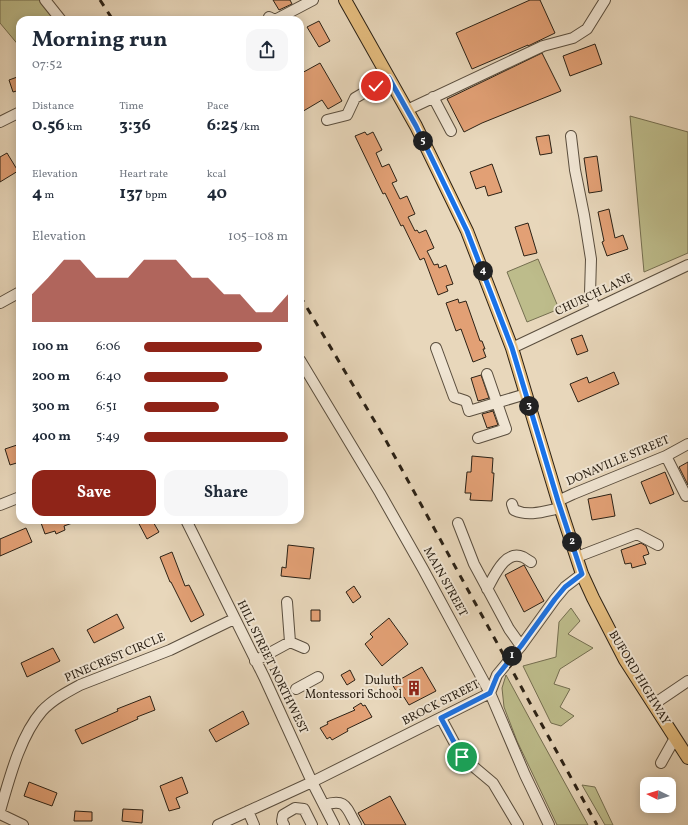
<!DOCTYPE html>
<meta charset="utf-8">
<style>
:root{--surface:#fff;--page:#f6f6f7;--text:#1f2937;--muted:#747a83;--accent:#8f2418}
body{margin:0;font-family:Vollkorn,serif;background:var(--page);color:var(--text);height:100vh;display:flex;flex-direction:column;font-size:15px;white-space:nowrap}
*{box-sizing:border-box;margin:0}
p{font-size:13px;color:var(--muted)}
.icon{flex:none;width:22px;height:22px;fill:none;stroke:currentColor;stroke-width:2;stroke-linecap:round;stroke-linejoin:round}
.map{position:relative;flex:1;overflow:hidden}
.sheet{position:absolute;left:16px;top:16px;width:288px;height:508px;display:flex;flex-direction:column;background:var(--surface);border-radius:12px;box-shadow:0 2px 10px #0003}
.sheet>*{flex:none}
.needle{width:26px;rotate:275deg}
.buttons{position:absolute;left:640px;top:777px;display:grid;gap:8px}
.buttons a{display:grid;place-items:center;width:36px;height:36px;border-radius:8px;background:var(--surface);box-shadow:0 2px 10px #0003;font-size:20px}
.pin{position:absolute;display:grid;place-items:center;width:34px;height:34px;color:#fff;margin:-17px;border:2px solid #fff;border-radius:50%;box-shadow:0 1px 4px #0007}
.km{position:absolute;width:20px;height:20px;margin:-10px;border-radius:50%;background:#222;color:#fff;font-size:11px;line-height:20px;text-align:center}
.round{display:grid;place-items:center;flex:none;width:42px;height:42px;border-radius:12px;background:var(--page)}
.head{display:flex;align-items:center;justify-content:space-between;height:68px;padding:0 16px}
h1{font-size:22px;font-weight:700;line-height:30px}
.metrics{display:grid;grid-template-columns:repeat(3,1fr);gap:6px;height:68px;padding:4px 16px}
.metrics div{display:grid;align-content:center}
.metrics b{font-size:17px;font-weight:700}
.metrics small{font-size:11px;font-weight:400}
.metrics p{font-size:11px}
.chart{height:112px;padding:8px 16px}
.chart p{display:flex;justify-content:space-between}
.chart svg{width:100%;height:72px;margin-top:4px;fill:var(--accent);opacity:.7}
.primary-button{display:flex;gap:8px;margin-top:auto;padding:8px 16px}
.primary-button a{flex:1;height:46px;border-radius:12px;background:var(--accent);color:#fff;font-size:16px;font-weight:700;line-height:46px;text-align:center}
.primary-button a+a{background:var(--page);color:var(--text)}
ul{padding:0 16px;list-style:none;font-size:13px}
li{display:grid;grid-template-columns:64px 48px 1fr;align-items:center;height:30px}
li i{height:10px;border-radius:5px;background:var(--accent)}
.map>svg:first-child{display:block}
.green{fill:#bdbc8b;stroke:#746e50}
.building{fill:#e2a075;stroke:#2b2115}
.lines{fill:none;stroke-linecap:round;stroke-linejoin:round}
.minor-casing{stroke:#5a4e3e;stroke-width:12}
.major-casing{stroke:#2b2115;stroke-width:14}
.minor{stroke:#f0e5d3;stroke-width:10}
.major{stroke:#e4bc7e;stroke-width:12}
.rail{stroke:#2b2115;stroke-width:3;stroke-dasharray:7 7;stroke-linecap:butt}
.route-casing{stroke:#fff;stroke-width:8}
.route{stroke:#1a73e8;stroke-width:5}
.labels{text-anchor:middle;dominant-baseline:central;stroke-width:4;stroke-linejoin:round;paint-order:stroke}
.street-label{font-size:12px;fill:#2b2115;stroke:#f0e5d3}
.poi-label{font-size:12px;fill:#2b2115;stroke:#f0e5d3;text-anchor:end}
</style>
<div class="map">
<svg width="688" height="825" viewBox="0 0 688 825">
<rect width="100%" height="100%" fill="#e8d7bb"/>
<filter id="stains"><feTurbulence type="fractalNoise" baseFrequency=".005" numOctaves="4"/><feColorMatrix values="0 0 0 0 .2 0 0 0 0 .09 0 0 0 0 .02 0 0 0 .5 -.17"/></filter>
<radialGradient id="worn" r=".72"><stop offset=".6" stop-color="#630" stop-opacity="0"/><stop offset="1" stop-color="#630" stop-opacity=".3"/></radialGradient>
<path class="green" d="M0 0H42L56 20H20V47L0 23Z
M630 116 688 132V253L644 272Z
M538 259 559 309 527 322 507 272Z
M571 608 580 621 568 634 593 648 560 669 554 684 570 689 560 707 574 716 561 726 551 723 523 666 556 657 559 622Z
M506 675 539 736 588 825H557L517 741 504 707 502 688Z
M582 785 595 787 613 825H605Z"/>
<path class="building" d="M273 0H290L292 4 279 10Z
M530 0H540L555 33 528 46V45L472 69 456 33Z
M319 21 330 41 319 47 307 27Z
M595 44 602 64 570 76 563 56Z
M542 53 561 91 482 123 464 132 447 99Z
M320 63 342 101 328 109 322 100 300 113V74Z
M20 76V90L13 92 9 80Z
M365 132 367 135 373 132 382 150 376 153 382 167 389 164 397 181 392 183 400 199 407 196 415 214 408 217 415 231 417 230 419 233 426 230 434 248 427 251 434 265 438 264 439 268 446 265 453 284 446 286 448 291 438 295 424 258 420 260 403 225 401 226 385 193 383 194 355 136Z
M549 135 552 153 540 155 536 137Z
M7 153 18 171 0 182V157Z
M597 156 602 191 589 193 584 158Z
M492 164 502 192 488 196 485 186 476 189 470 172Z
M609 209 615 238 623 235 628 249 607 256 602 242 604 241 598 212Z
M528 223 537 253 524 256 515 227Z
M458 299 459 303 466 301 480 341H482L485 349H483L486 357 473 362 461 329 456 331 446 303Z
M582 335 588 351 577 355 571 339Z
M614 372 619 384 578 402 570 384 587 377 589 383Z
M481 375 489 398 478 401 471 378Z
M493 411 498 425 487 428 482 414Z
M20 444V462L10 465 5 449Z
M472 456 493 458 492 473H494L492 501 470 500 471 493H465L467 472H471Z
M688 462V485L679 467Z
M665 472 674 494 650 504 641 482Z
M611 494 615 516 592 520 588 499Z
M40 520H78V521L64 526 65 530 56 534 55 531 45 534Z
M137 520H152L159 532 147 539Z
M26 528 32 542 0 556V539Z
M641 543 646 546 649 554 643 556 646 564 632 568 631 563 625 564 621 550Z
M288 545 314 548 310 579 281 576 282 567 286 568Z
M172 552 185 586 189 585 204 615 191 622 171 582H170L160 557Z
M524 565 544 601 524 612 505 575Z
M354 586 361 597 353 603 346 592Z
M311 610H320V621H311Z
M117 614 124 628 94 643 87 630Z
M389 618 408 644 382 666 365 644 373 637 370 634Z
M53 648 60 661 27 677 21 663Z
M422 667 436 691 409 705 404 697 401 699 392 684Z
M350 670 355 680 347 685 341 675Z
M150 696 155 710 137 717 138 719 82 744 75 730 118 711 117 709Z
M361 703 363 706 365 705 372 717 347 729 348 731 332 740 330 737 327 739 320 728 328 724 327 722 355 710 353 708Z
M243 711 249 724 216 742 209 730Z
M182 777 188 793 176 798 180 808 169 811 160 786Z
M29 782 57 793 52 806 24 796Z
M390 796 406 825H365L358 813Z
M123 809 143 810 142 823 122 821Z
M75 811 92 812V821H74Z"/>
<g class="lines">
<g class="minor-casing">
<path id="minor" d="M45 0 61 20
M269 17 275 20 313 0
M433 97 451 131
M407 110 543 46 573 38 587 29 605 0
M327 120 347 115 355 98 389 78
M0 122 20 112
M571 136 575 170 584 215 591 259 590 294 595 308
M0 303 20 292
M436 348 454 397 466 401 469 411 526 394
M512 348 688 265
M300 360 380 493 423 569 490 693 525 775 549 825
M478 438 506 429 487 374
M666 456 686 496
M558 501 573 494 666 456 688 444
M512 504 514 510C529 517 545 511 560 508
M0 505 20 497
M186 520 264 677 312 782 334 825
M458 523 474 564 509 629 521 646
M577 557 637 534 658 545
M487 589C494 577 505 549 523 557 525 558 528 560 531 562
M290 642 304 648
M255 661 290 642 287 602
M296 689 318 677
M654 704 688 681
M441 718 462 757 493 783 518 825
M661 763 675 738
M324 805C346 798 346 807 356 825
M0 811C9 780 20 736 42 711 52 700 67 692 80 685L170 650 234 619
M248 811 254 825
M0 814 23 825
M218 825 312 782 490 693 497 675 521 646 555 599 565 587 582 574
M284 825 282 821 283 815 295 808 304 809 312 825"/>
</g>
<g class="major-casing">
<path id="major" d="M345 0 416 126 467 231 512 348 558 501 582 574 593 598 625 660 688 758"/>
</g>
<use href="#minor" class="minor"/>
<use href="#major" class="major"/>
<path class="rail" d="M100 0 113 20
M300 296 384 437 597 825"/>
</g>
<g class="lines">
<g class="route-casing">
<path id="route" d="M376 86 389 78 416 126 467 231 512 348 558 501 582 574 565 587 555 599 521 646 497 676 490 693 441 718 462 757"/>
</g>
<use href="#route" class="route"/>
</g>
<defs>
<g id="building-bare" transform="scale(1.2)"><path d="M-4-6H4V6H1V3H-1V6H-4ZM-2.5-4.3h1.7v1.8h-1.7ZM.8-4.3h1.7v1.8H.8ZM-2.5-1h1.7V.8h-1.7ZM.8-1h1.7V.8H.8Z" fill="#8f2418" stroke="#f0e5d3" stroke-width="2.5" paint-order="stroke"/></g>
</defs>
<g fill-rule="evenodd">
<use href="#building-bare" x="414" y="688"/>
</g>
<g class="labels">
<g class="street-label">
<text transform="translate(594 295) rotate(-25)">CHURCH LANE</text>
<text transform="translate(618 461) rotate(-23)">DONAVILLE STREET</text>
<text transform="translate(445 582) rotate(61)">MAIN STREET</text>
<text transform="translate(115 658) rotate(-23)">PINECREST CIRCLE</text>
<text transform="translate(272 667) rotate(64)">HILL STREET NORTHWEST</text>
<text transform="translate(639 678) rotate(59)">BUFORD HIGHWAY</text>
<text transform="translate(441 703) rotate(-27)">BROCK STREET</text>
</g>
<g class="poi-label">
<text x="402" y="681">Duluth<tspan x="402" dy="14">Montessori School</tspan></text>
</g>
</g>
<rect width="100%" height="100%" filter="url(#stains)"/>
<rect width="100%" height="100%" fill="url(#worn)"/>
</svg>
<div class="buttons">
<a><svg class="needle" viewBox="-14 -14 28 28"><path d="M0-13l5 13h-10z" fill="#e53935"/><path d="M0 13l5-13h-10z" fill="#747a83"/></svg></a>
</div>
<div class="pin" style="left:462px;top:757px;background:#1e9e55"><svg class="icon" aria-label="arrive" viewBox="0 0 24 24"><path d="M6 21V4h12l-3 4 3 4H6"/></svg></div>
<div class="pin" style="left:376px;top:86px;background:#d93025"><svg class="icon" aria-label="check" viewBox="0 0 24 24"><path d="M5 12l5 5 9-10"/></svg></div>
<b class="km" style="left:512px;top:656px">1</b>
<b class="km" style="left:572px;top:542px">2</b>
<b class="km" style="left:529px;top:406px">3</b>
<b class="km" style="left:483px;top:271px">4</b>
<b class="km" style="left:423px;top:141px">5</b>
<section class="sheet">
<div class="head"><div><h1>Morning run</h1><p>07:52</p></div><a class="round"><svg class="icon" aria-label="share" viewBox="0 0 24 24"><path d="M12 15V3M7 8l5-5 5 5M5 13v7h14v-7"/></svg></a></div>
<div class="metrics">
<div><p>Distance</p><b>0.56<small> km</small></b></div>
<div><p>Time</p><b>3:36</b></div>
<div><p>Pace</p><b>6:25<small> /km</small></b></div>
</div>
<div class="metrics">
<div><p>Elevation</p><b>4<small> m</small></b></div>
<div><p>Heart rate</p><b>137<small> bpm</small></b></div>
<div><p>kcal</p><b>40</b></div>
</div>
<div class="chart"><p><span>Elevation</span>105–108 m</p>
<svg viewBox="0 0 160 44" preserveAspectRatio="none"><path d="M0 44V27L10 17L20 6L30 6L40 17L50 17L60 17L70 6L80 6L90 6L100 17L110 17L120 27L130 27L140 38L150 38L160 27V44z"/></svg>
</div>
<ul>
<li><b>100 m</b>6:06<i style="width:82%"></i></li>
<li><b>200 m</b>6:40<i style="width:58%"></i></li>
<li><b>300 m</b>6:51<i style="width:52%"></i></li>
<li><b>400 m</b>5:49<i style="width:100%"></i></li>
</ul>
<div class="primary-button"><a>Save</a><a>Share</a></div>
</section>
</div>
